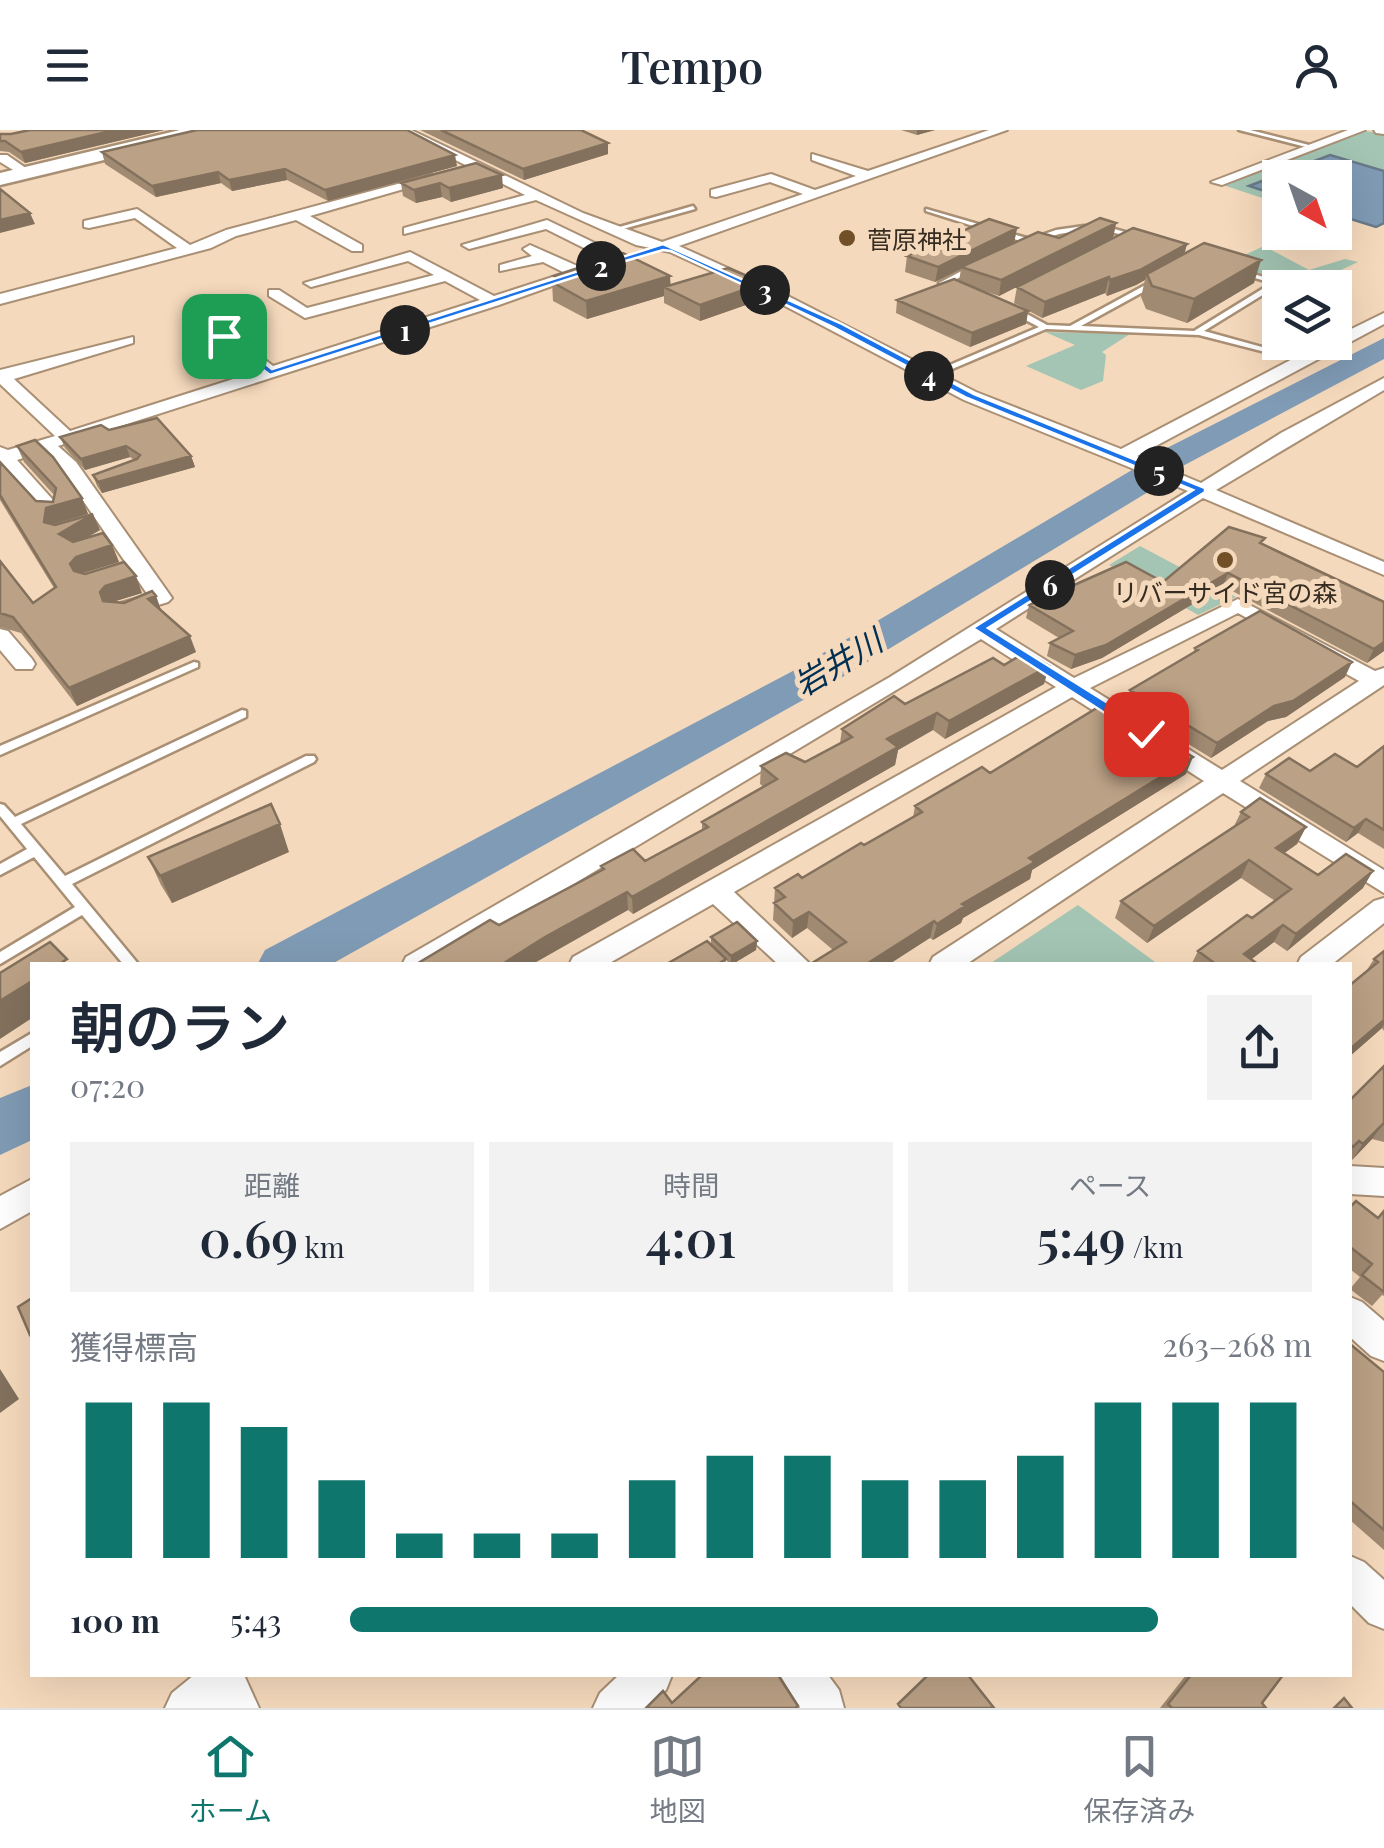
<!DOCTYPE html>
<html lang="ja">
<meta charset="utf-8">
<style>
:root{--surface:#fff;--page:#f2f2f3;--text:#1f2937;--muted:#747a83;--line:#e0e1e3;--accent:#0f766e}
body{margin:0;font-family:"Playfair Display","Noto Sans JP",serif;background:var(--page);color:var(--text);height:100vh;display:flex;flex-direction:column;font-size:38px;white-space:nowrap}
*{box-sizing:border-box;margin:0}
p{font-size:32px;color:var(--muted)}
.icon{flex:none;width:55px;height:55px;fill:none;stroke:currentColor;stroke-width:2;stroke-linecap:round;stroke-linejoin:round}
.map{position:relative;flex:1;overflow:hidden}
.details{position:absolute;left:30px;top:832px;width:1322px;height:715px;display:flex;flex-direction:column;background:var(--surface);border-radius:0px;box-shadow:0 10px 40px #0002}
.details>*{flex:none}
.needle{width:65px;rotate:140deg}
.controls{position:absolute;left:1262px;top:30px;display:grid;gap:20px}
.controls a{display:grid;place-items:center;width:90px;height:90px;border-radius:0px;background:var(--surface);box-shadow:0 10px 40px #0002;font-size:50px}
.pin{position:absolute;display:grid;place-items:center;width:85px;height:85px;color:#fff;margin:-42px;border-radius:20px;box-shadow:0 5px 15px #0006}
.km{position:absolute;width:50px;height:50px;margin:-25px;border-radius:50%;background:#222;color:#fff;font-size:28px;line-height:50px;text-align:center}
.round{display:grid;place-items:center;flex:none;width:105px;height:105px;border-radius:0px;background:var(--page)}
.summary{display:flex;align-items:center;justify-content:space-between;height:170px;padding:0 40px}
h1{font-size:55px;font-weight:600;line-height:75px}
.metrics{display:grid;grid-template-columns:repeat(3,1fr);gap:15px;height:170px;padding:10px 40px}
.metrics div{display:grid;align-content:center;border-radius:0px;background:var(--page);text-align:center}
.metrics b{font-size:50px;font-weight:600}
.metrics small{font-size:28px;font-weight:400}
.metrics p{font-size:28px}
.chart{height:280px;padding:20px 40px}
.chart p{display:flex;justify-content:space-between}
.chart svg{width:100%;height:180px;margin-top:10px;stroke:var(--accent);stroke-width:6}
ul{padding:0 40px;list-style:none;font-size:32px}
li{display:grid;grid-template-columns:160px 120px 1fr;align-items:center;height:75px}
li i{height:25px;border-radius:12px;background:var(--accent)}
header{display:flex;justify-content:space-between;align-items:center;height:130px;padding:0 40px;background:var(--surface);font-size:45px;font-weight:600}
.tabs{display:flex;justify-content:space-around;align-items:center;height:140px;border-top:2px solid var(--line);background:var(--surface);font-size:28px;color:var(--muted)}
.tabs a{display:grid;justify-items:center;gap:5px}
.tabs .on{color:var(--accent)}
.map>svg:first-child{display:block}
.green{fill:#a4c5b3}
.water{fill:#809bb5;stroke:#6a7a89;stroke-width:2.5}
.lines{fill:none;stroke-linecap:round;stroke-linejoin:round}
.river{fill:#809bb5;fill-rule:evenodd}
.service-casing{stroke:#a98f74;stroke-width:5}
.minor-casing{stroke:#a98f74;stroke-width:4}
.primary-casing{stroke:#a98f74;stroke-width:5}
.service{fill:#fff;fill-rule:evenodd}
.minor{fill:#fff;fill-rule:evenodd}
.primary{fill:#fff;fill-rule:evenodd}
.wall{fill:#a18a72}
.shaded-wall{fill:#83715d}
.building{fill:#bba185;stroke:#83715d;stroke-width:2.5}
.route{fill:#1a73e8;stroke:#fff;stroke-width:2.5}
.poi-dot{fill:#714f27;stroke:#f5d9bc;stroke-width:4}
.labels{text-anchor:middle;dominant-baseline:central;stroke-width:10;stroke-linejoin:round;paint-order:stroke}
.far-poi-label{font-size:25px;fill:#372c21;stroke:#f5d9bc;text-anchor:start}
.water-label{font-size:32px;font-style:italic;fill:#002f52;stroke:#f5d9bc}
</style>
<header><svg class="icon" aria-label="menu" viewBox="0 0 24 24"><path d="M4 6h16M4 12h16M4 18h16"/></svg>Tempo<svg class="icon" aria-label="person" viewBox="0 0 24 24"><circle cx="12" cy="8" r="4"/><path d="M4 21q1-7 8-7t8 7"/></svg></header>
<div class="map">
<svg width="1384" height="1578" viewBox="0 0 1384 1578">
<rect width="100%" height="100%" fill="#f5d9bc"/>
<path class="green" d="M1363 1 1384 3V41L1330 25 1251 56 1280 66V74L1220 54Z
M1264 116 1309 140 1345 129 1358 132 1303 158 1227 133Z
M1045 202 1130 204 1102 222 1106 225 1103 251 1081 260 1026 236 1075 215Z
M1140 416 1236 467 1198 485 1109 435Z
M1078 775 1159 835H988Z"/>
<path class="water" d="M1330 25 1384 41V93L1376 97 1335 84V48H1280V66L1249 56Z"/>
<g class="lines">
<path class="river" d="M1384 208V229L1179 338 1163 353 821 560 330 835H257L265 820 791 542 1137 337 1155 324Z
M32 955V1010L0 1025V968Z"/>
<g class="service-casing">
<path id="service" d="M1239 0H1250L1309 15 1306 17Z
M693 76 695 79 612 102 609 100Z
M926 79 1030 109 1056 100 1084 96 1111 98 1142 107 1139 109 1111 102 1084 100 1059 104 1030 114 926 81Z
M971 136 978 138 949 153 964 157V161L939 153Z
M1238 139 1282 153 1204 201 1273 220 1284 212H1294L1277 225 1199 205 1046 199 931 248 924 246 1039 197 1010 182V178H1016L1047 195 1070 196 1160 147H1163V151L1081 196 1194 201 1272 153 1238 143Z
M1335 179H1338L1339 184 1335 186Z
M194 532 198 533V537L0 625V616Z
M242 580 246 581V587L21 694 65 746 306 626H314L316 629 314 632 72 754 139 835H124L82 785 0 834V822L75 777 34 727 0 745V734L27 719 0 686V674L4 675 15 687Z
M32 903V916L0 936V922Z"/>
</g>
<g class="minor-casing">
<path id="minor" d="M396 0H411L583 83 662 112 803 64 770 52 716 67 711 66V60L771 44 815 60 856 46 812 30V24L868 41 989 0H1007L679 116 776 160 976 262 1121 319 1325 212H1335V207L1384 183V194L1137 326 1201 353 1281 303 1384 248V260L1216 360 1384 432V445L1203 368 996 499 1074 548 1238 469 1375 541 1384 538V555L1240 651 1384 740V763L1223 663 965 835H929L933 827 1204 651 1072 567 734 762 811 835H779L713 774 606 835H569L573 827 1056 557 981 509 439 835H402L406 827 890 547 1188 361 964 270 766 166 670 122 636 115 536 70 404 104V98L525 65ZM1238 483 1359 551 1222 640 1090 558Z
M1348 0H1365L1222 55 1211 52Z
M1374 0H1384V4L1376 3Z
M0 25H7L33 43 23 46 0 32Z
M431 45 442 48 310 86 362 115V121H352L296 90 236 106 211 118 0 174V164L177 118 135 88 89 98 84 97V91L137 79 190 115 226 100Z
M547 90 624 127 626 130 614 133 546 99 469 119 462 115Z
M530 115 591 142 499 175 58 316 76 332 172 468 168 472 122 486 114 485 111 480 114 475 148 465 62 340 42 322 17 330 63 381 53 387 46 385 0 335V317L8 320 55 306 0 254V240L133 207V213L14 249 70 301 258 241 218 209 216 206 221 202 191 180V174H201L239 200 241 203 236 207 273 236 480 170 445 151 305 188 269 166V160H279L307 178 434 145 408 131 311 157 304 153 410 122 494 166 565 143 543 132 500 141V135L532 126 523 119Z
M0 499 8 501 32 529 35 534 32 539H16L0 520Z
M1384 768V793L1331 835H1297L1301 827 1374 771Z
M1350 1036 1384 1038V1066L1350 1064Z
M32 1049V1081L0 1099V1066Z
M1350 1167 1362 1172 1384 1191V1231L1371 1226 1350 1207Z
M1350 1426 1364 1432 1384 1450V1499L1369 1493 1350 1474Z
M194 1545H244L259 1578H165L172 1563Z
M619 1545H672L666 1560 647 1578H593L600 1563Z
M780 1545H828L839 1560 844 1578H800Z"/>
</g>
<g class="primary-casing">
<path id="primary" d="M180 0H215L212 4 0 55V43Z"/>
</g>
<use href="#service" class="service"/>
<use href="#minor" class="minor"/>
<use href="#primary" class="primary"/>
</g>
<path class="wall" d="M30 0H164L25 33 9 22 0 21V4H11Z
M420 0H581L608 13V24L524 50Z
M901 0H935L917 5Z
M102 22 457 36 328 71 287 50 232 61 221 53 156 67 105 34Z
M476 33 503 58 451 72 442 67 416 73 403 66 401 53Z
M1116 93 1113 108 999 166 972 157 1028 181 1026 194 970 217 896 183 897 170 959 151 961 139 935 152 905 142 907 126 1017 98 1014 113 1059 108Z
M1187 114 1184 124 1254 153 1187 193 1146 179 1141 167 1145 150 1136 155 1107 166 1105 163 1042 188 1014 173 1017 157Z
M554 146H670V155L763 169 700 191 664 173V166L587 189 553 171 552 152 554 151Z
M109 300 191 326 195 337 102 363 97 356 93 345 134 330 130 327 85 340 65 318 60 307Z
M17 316 82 368 88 384 53 395 100 400 86 408 112 415 119 432 83 443 142 463 113 472 124 473 156 466 161 480 196 522 77 576 21 503 0 497V431L33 473 54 458 0 370V332L36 371 53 372 55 366 24 332Z
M1263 415 1384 521 1367 533 1223 456 1102 528 1071 539 1047 526 1050 513 1059 508 1026 488 1029 475 1163 452Z
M1195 518 1345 547 1286 587 1268 591 1211 628 1125 575 1130 560 1193 523Z
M1004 535 1049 536 1044 554 945 609 933 600 898 620 895 635 633 784 628 780 547 824 499 795 602 741 601 736 645 731 702 700V692L764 657 760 654 761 636 805 632 840 613 842 599Z
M1384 616V719L1358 703 1346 712 1259 658 1266 644 1357 637Z
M990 643 1186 644 1032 740 1030 749 963 788 961 793 933 810 930 808 833 820 807 798 792 808 773 790 775 758 802 748 864 715 913 687 915 676Z
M1241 682 1306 697 1297 714 1284 723 1318 745 1363 758 1287 821 1274 812 1251 829 1259 835H1191L1198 821 1252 788 1275 771 1241 748 1147 813 1115 788 1121 771 1234 696Z
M289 722 172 773 161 755 148 727Z
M711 807 757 811 756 820 731 835 726 830 725 835 711 815Z
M1384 821V901L1382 898 1350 926V855L1365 843 1374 829Z
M1384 936V1012L1372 1009 1352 1030 1350 1028V970Z
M1350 1077 1378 1088 1384 1081V1166L1382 1165 1372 1176 1350 1159 1360 1147 1350 1139Z
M1350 1214 1384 1242V1420L1350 1390Z
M1186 1545H1283L1262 1573 1266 1578H1160Z"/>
<path class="shaded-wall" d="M115 0H164L25 33 21 22Z
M917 0H935L917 5Z
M608 13V24L524 50 523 39Z
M455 25 457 36 328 71 325 60Z
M285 39 287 50 232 61 229 50Z
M218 42 221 53 156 67 152 56Z
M502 45 503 58 451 72 449 58Z
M440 53 442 67 416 73 414 60Z
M30 83 35 94 0 103V90Z
M1116 93 1113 108 999 166 1001 150Z
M1017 98 1014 113 961 137V139L935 152 938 137Z
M1187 114 1183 129 1147 144 1145 150 1136 155 1107 166 1110 150Z
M1261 130 1254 153 1187 193 1194 169Z
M670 146 671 161 664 157V166L587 189 586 171Z
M1109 147 1105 163 1042 188 1045 172Z
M764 153 763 169 700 191V175Z
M1028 181 1026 194 970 217 972 203Z
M126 316 130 327 85 340 81 329Z
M191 326 195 337 102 363 98 352Z
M82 368 88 384 53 394 44 392 46 378Z
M93 384 100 400 65 420 59 404Z
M112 415 119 432 83 443 77 451 70 434 76 427Z
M1228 443 1223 456 1102 528 1071 539 1075 525Z
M136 446 142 463 112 472 107 479 100 462 105 456Z
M156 466 162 483 148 469Z
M190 506 196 522 77 576 69 558Z
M1384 512V521L1367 533 1374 519Z
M1352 532 1345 547 1286 587 1268 591 1211 628 1217 613 1274 576Z
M1049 536 1044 554 945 609 949 591Z
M937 583 933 600 898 620 895 635 633 784 632 767 887 609Z
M1193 627 1186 644 1032 740 1030 749 963 788 961 793 933 810 937 794 962 774 1029 728Z
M1366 689 1358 703 1346 712 1354 698Z
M280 694 289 722 172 773 160 746Z
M1306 697 1297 714 1268 735 1276 718Z
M1249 730 1241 748 1147 813 1154 796Z
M1373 741 1363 758 1287 821 1296 804Z
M627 762 628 780 531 835H501L545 807Z
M809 782 807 798 792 808 793 791Z
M934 791 930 808 888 835H865Z
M1283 795 1274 812 1244 835V824Z
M757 811 756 820 731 835V826Z
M32 851V888L0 909V871Z
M1384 890V895L1382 898 1350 926V919Z
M1384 993 1372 1009 1352 1030 1363 1014Z
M0 1239 19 1269 0 1283Z"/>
<path class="building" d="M30 0H115L21 22 5 11H0V4H11Z
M197 0H407L455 25 325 60 285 39 229 50 218 42 152 56 102 22Z
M441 0H581L608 13 523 39Z
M476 33 502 45 449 58 440 53 414 60 401 53Z
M0 59 30 83 0 90Z
M1100 88 1116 93 1001 150 961 137 1038 102 1059 108Z
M989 89 1017 98 938 137 907 126Z
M1133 98 1187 114 1140 140 1110 150 1109 147 1045 172 1017 157Z
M1204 113 1261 130 1194 169 1152 156 1147 144Z
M623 123 670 146 586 171 552 152 561 149 554 146Z
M728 138 764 153 700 175 664 157Z
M954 149 1028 181 972 203 897 170Z
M157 288 191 326 98 352 93 345 137 329 140 325 126 316 81 329 60 307 101 295 109 300Z
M35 310 53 327 82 368 46 378 44 392 55 395 93 384 59 404 73 412 103 403 112 415 76 427 70 434 74 441 85 444 124 432 136 446 105 456 100 462 103 471 124 473 152 461 156 466 148 469 190 506 69 558 13 487 0 483V431L33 473 56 457 0 365V332L36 371 53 372 56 358 17 316Z
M1229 397 1265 408 1260 413 1384 472V512L1374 519 1228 443 1106 515 1075 525 1050 513 1073 501 1029 475 1126 432 1163 452Z
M1260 481 1352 532 1293 571 1274 576 1217 613 1130 560 1198 520 1195 518Z
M1026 522 1049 536 949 591 937 583 887 609 898 617 632 767 627 762 545 807 501 835H415L490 790 499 795 604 739 601 736 633 719 645 731 708 697 702 692 777 649 761 636 786 623 805 632 852 607 842 599 894 566 905 574 993 528 1004 535Z
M1105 573 1193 627 1029 728 1035 732 962 774 965 776 937 794 934 791 865 835H809L846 812 809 782 793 791 774 773 785 767 775 758 798 744 802 748 861 713 864 715 922 682 915 676 982 637 990 643Z
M1384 616V700L1366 689 1354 698 1266 644 1289 628 1310 641 1335 624 1357 637Z
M1260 668 1306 697 1276 718 1318 745 1346 724 1373 741 1296 804 1283 795 1244 824 1259 835H1217L1198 821 1247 785 1252 788 1291 759 1249 730 1154 796 1121 771 1249 687 1241 682Z
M271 674 280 694 160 746 148 727Z
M737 792 757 811 731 826 711 807Z
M707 811 726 829 721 832 725 835H665Z
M50 812 67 829 58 835H32V851L0 871V843Z
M1384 821V890L1350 919V855L1378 832 1374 829Z
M1384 936V993L1363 1014 1359 1011 1353 1017 1350 1014V970Z
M1356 1071 1378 1088 1384 1081V1162L1362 1145 1372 1134 1350 1117V1077Z
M32 1168V1204L30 1205 18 1177Z
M1350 1214 1384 1242V1400L1350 1371Z
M702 1545H778L798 1576 795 1578H646L663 1561 672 1573Z
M928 1545H968L994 1578H901L898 1574Z
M1191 1545H1283L1262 1573 1266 1578H1172L1168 1574Z
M1344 1568 1352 1578H1334Z"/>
<path class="route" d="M663 114 840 193 974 264 1205 358V362L988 498 1151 600V607H1142L973 498 1193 360 967 268 833 197 671 121 663 120 622 132 270 245 219 206 227 204 272 239Z"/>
<g class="poi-dot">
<circle cx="847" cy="108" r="10"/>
<circle cx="1225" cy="430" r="10"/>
</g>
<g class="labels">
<g class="far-poi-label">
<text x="867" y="108">菅原神社</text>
<text x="1225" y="461" text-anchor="middle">リバーサイド宮の森</text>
</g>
<g class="water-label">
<text transform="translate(837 531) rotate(-31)">岩井川</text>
</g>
</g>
</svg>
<div class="controls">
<a><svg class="needle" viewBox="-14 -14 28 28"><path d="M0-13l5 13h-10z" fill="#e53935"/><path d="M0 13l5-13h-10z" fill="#747a83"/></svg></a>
<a><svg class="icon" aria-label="layers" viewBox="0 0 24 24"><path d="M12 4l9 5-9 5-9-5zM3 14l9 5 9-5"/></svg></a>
</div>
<div class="pin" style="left:224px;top:206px;background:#1e9e55"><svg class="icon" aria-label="arrive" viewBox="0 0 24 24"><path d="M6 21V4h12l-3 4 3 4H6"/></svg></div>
<div class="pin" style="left:1146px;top:604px;background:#d93025"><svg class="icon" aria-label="check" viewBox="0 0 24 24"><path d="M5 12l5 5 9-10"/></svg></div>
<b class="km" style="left:405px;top:200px">1</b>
<b class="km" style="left:601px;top:136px">2</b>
<b class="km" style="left:765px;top:160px">3</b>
<b class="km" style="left:929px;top:246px">4</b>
<b class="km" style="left:1159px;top:341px">5</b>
<b class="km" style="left:1050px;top:455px">6</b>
<section class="details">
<div class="summary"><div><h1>朝のラン</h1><p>07:20</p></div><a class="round"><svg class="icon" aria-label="share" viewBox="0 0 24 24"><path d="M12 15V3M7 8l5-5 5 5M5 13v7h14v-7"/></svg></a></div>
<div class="metrics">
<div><p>距離</p><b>0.69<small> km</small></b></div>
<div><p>時間</p><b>4:01</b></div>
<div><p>ペース</p><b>5:49<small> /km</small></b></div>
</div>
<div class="chart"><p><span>獲得標高</span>263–268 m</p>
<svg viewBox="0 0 160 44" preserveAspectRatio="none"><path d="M5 44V6M15 44V6M25 44V12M35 44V25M45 44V38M55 44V38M65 44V38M75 44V25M85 44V19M95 44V19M105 44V25M115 44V25M125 44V19M135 44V6M145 44V6M155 44V6"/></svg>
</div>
<ul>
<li><b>100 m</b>5:43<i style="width:84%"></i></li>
</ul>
</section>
</div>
<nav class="tabs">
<a class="on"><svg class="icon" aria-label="home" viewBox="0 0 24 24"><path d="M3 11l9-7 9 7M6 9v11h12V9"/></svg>ホーム</a>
<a><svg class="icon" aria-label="map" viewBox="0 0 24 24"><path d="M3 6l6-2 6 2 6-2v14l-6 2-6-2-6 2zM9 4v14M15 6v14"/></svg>地図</a>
<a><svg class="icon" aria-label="saved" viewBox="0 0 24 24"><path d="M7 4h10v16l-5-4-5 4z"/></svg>保存済み</a>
</nav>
